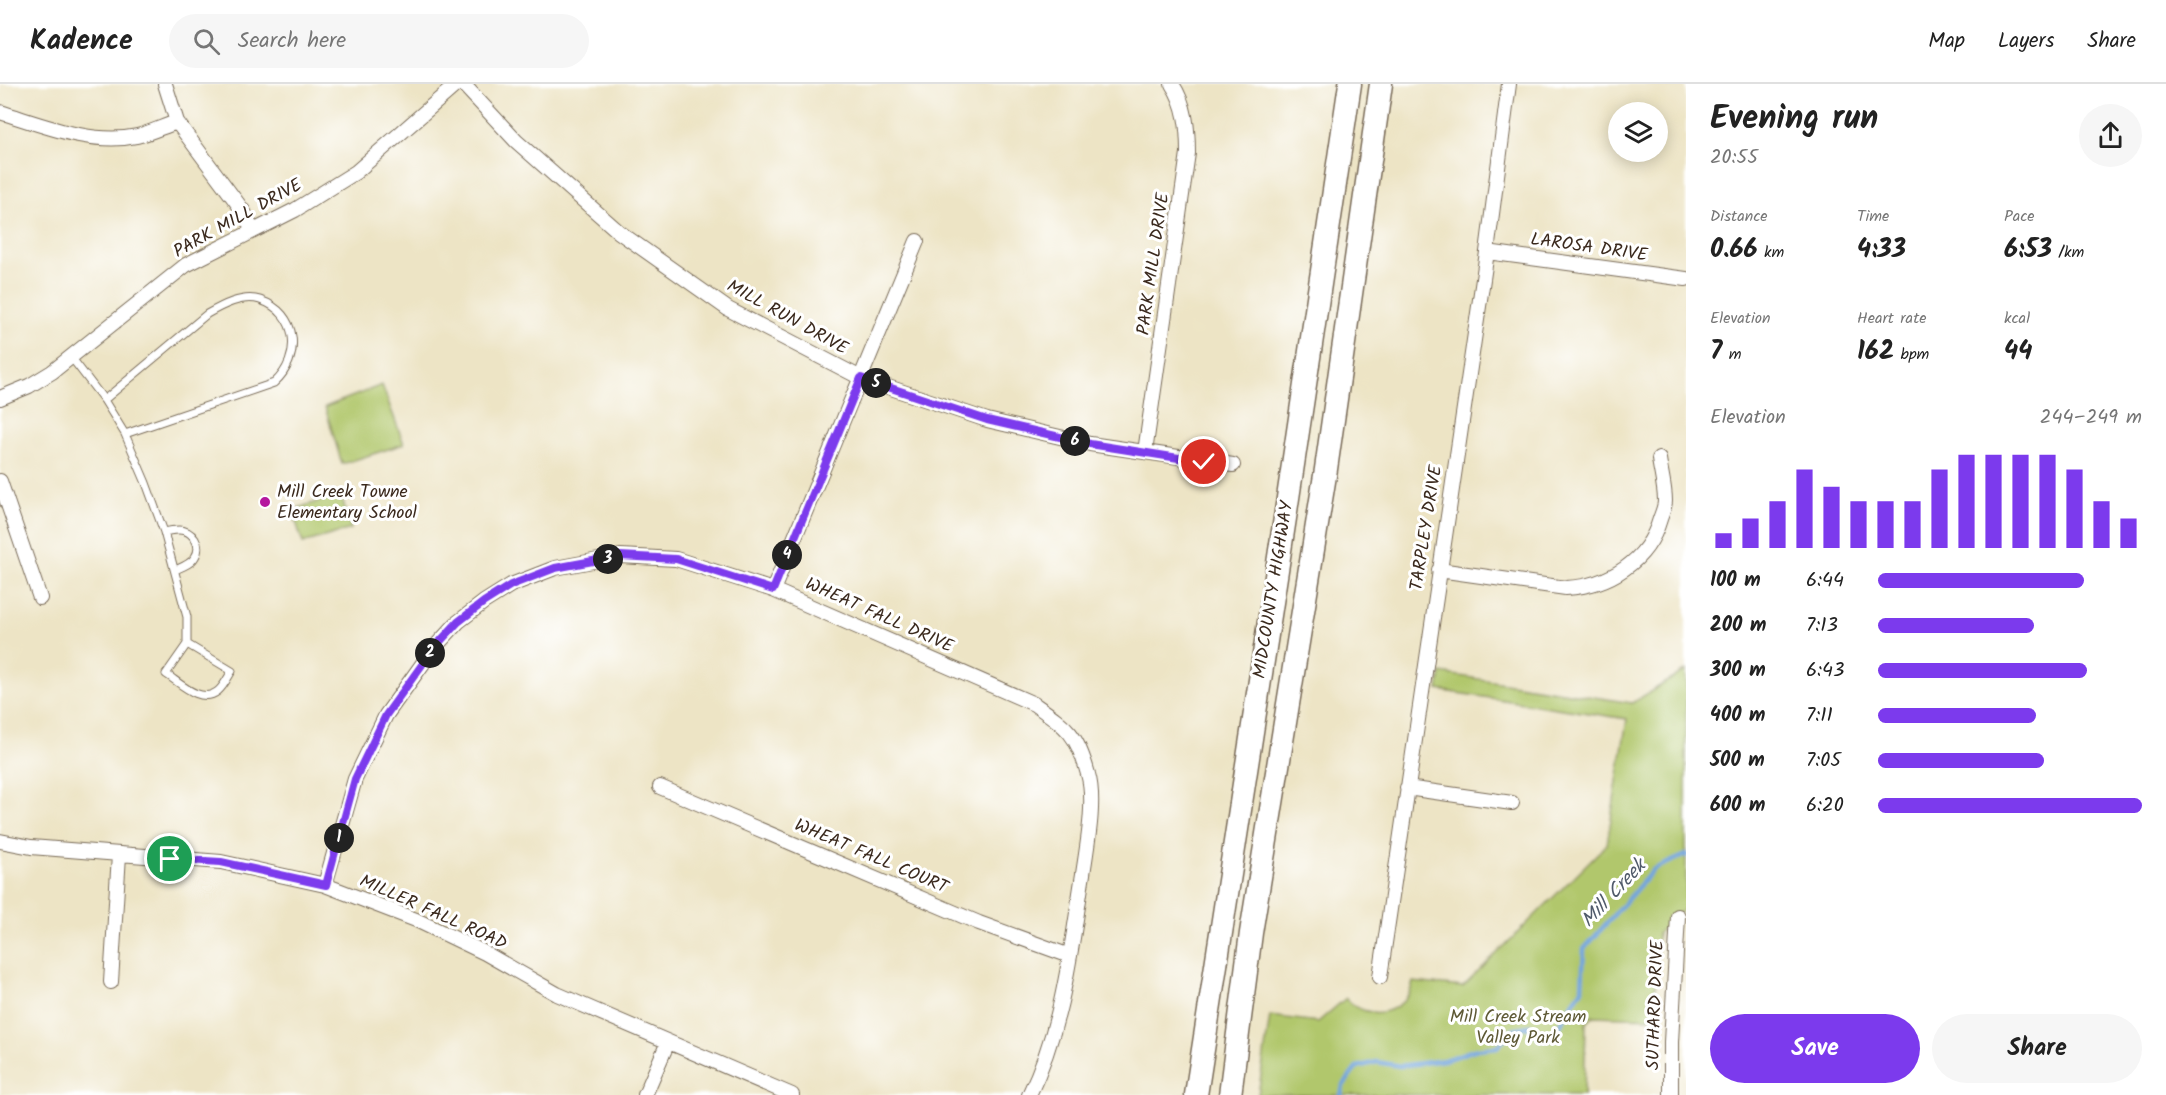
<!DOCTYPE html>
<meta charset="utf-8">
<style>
:root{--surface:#fff;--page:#f6f6f6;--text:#222;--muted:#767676;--line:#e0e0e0;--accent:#7c3aed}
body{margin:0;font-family:Kalam,sans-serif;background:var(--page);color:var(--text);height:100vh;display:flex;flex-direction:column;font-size:22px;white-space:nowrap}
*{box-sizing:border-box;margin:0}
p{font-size:20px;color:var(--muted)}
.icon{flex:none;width:33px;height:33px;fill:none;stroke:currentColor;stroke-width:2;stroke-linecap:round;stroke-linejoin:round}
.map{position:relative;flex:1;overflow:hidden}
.details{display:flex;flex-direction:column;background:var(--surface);width:480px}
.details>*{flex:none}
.fabs{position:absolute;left:1608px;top:18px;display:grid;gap:12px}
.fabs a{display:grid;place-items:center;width:60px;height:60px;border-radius:50%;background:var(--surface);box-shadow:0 3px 15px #0003;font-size:30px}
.pin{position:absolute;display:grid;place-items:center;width:51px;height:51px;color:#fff;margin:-26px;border:3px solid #fff;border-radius:50%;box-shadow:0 2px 6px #0007}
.km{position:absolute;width:30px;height:30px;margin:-15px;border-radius:50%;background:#222;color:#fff;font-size:16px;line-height:30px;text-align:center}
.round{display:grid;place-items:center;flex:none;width:63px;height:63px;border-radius:32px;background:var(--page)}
.headline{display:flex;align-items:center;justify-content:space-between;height:102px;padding:0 24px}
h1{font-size:33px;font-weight:800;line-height:45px}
.metrics{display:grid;grid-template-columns:repeat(3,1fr);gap:9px;height:102px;padding:6px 24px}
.metrics div{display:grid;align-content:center}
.metrics b{font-size:26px;font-weight:800}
.metrics small{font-size:16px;font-weight:400}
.metrics p{font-size:16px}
.chart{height:168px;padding:12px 24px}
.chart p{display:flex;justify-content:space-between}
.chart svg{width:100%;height:108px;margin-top:6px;stroke:var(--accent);stroke-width:6}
.cta{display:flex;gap:12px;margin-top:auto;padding:12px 24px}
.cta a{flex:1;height:69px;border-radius:36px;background:var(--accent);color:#fff;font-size:24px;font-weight:800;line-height:69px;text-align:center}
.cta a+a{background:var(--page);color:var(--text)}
ul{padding:0 24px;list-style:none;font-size:20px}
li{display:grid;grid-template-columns:96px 72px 1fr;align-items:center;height:45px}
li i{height:15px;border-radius:8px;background:var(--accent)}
header{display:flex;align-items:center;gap:36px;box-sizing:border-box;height:84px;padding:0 30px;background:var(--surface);border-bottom:2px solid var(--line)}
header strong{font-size:28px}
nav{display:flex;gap:33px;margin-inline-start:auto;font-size:21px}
.search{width:420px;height:54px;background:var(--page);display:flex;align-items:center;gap:15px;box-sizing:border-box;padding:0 21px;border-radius:33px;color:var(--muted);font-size:22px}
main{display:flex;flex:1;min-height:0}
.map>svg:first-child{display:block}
.green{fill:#b1c76c;stroke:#767845;stroke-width:1.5}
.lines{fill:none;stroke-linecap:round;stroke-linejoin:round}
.stream{stroke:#72a5de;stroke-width:4.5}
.lane-casing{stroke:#796b58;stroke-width:9}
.street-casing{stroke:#796b58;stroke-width:16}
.primary-casing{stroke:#796b58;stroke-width:25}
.lane{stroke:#fff;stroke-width:7}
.street{stroke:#fff;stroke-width:14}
.primary{stroke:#fff;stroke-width:22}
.route-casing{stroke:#fff;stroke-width:12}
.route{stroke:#7c3aed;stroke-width:8}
.poi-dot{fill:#b5179e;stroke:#fff;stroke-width:2}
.labels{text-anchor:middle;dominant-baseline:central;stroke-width:6;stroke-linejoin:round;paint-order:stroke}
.street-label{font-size:18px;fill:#3b2a1e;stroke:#fff}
.poi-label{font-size:18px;fill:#3b2a1e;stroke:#fff;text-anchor:start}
.park-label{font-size:18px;fill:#5e5935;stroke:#fff}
.water-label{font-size:20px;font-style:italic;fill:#515b6b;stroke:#fff}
</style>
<header>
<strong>Kadence</strong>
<div class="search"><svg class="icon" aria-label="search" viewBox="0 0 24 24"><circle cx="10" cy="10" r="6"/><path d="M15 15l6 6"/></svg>Search here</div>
<nav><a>Map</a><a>Layers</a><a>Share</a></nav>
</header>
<main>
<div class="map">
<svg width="1686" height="1011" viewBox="0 0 1686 1011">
<rect width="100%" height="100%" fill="#fff"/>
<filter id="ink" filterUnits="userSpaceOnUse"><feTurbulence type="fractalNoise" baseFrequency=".0167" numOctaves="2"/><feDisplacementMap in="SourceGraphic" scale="12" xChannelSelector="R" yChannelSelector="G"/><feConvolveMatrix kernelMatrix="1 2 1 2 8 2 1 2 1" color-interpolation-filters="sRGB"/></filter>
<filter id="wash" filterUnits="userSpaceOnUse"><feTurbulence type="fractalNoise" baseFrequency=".008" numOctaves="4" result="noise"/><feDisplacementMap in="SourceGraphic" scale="24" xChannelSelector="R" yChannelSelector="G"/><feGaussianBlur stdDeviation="1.35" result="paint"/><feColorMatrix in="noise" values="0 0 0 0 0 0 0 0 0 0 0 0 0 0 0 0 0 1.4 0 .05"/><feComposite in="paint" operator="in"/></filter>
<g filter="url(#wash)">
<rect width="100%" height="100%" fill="#ede4c5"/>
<path class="green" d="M382 301 404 360 342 380 325 323Z
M341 410 351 445 303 459 292 426Z
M1686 586V823L1658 849 1654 934 1593 932 1586 939 1584 1011H1258L1270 932 1318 938 1346 914C1367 939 1407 930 1413 898L1463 903 1607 760 1627 635 1438 606 1441 589 1632 619Z"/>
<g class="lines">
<path class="stream" d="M1341 1011 1343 1002 1357 983 1377 978 1400 982 1444 976 1477 965 1497 963 1513 945 1530 942 1540 955 1554 954 1566 930 1582 905 1584 865 1654 785 1686 771"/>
</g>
</g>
<g filter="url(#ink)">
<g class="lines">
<g class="lane-casing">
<path id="lane" d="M71 273 104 316 125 350 146 399 164 448 187 533V560L166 590C180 599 201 621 218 607 224 602 228 593 232 587L187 560
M104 316 207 230C221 222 243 210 260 216 299 229 302 274 274 299L125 350
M164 448C168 447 174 446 179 446 192 446 203 461 195 473 191 480 182 483 175 486"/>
</g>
<g class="street-casing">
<path id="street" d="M165 0 177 38 244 128 252 146
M463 0 516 57 619 148 728 225 861 294 987 336 1090 360 1233 381
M0 28C43 41 92 62 137 52 150 49 164 42 177 38
M1487 168 1686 195
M0 314 29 302 52 288 186 181 295 126 356 88 457 0
M1145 368 1188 69C1188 45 1186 21 1172 0
M0 397 40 514
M1439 486 1566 504C1609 502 1648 477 1660 435 1662 429 1665 423 1665 417 1665 403 1661 389 1659 375
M773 506 917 157
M660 703 979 839 1070 872
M1407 704 1512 719
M0 757 31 763 221 778 325 801 416 836 485 869 557 910 792 1011
M325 801 355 695 386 631 434 564 458 538 484 518 511 501 555 484 620 472 676 475 773 506 1034 620C1067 643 1077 649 1088 690 1096 716 1087 762 1083 790 1071 865 1063 942 1029 1011
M1380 893 1487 168 1509 0
M111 898 119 771
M645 1011 668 958
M1671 1011V958L1678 832"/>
</g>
<g class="primary-casing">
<path id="primary" d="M1196 1011 1285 434 1350 0
M1230 1011 1251 849 1326 385 1381 0"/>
</g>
<use href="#lane" class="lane"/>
<use href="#street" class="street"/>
<use href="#primary" class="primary"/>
</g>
</g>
<g class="lines" filter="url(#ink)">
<g class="route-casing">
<path id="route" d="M170 775 221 778 326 801 355 695 386 631 434 564 458 538 484 518 511 501 555 484 620 472 676 475 773 506 861 294 987 336 1090 360 1204 378"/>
</g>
<use href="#route" class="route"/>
</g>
<circle class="poi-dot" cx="265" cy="418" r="6"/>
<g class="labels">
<g class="street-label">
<text transform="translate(238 135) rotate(-29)">PARK MILL DRIVE</text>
<text transform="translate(1589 164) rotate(8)">LAROSA DRIVE</text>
<text transform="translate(1154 180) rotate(-82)">PARK MILL DRIVE</text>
<text transform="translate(787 234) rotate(29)">MILL RUN DRIVE</text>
<text transform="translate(1427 444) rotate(-81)">TARPLEY DRIVE</text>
<text transform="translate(1274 506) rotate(-81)">MIDCOUNTY HIGHWAY</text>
<text transform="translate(879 532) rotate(24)">WHEAT FALL DRIVE</text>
<text transform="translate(871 773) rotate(23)">WHEAT FALL COURT</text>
<text transform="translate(433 829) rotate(24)">MILLER FALL ROAD</text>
<text transform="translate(1656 921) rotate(-88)">SUTHARD DRIVE</text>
</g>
<g class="poi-label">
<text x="277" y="408">Mill Creek Towne<tspan x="277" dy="21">Elementary School</tspan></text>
</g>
<g class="park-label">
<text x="1518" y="933">Mill Creek Stream<tspan x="1518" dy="21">Valley Park</tspan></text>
</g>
<g class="water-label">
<text transform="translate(1614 810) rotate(-47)">Mill Creek</text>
</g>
</g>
</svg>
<div class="fabs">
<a><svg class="icon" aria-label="layers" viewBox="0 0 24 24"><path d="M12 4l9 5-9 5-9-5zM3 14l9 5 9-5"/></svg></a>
</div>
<div class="pin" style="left:170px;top:775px;background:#1e9e55"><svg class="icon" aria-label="arrive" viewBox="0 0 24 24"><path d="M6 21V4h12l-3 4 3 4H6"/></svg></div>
<div class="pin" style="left:1204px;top:378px;background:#d93025"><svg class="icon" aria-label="check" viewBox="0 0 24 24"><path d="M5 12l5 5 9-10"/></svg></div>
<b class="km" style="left:339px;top:754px">1</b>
<b class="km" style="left:430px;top:569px">2</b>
<b class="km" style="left:608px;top:475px">3</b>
<b class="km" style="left:787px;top:471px">4</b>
<b class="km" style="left:876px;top:299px">5</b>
<b class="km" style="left:1075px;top:357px">6</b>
</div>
<section class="details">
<div class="headline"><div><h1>Evening run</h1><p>20:55</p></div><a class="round"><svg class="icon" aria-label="share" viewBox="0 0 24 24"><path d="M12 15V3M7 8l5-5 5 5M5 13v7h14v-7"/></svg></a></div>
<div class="metrics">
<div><p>Distance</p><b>0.66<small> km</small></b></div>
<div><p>Time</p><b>4:33</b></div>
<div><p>Pace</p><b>6:53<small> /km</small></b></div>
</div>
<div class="metrics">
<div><p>Elevation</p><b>7<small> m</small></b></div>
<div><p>Heart rate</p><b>162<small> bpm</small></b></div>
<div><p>kcal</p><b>44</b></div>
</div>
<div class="chart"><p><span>Elevation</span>244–249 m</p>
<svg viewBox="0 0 160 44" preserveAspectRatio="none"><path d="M5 44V38M15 44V32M25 44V25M35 44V12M45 44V19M55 44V25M65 44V25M75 44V25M85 44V12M95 44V6M105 44V6M115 44V6M125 44V6M135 44V12M145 44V25M155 44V32"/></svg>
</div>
<ul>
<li><b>100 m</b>6:44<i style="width:78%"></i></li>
<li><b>200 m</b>7:13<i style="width:59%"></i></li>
<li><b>300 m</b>6:43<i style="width:79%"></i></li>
<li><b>400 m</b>7:11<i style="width:60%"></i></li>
<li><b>500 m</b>7:05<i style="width:63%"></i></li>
<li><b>600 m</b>6:20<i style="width:100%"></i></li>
</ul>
<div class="cta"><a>Save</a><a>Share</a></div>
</section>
</main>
